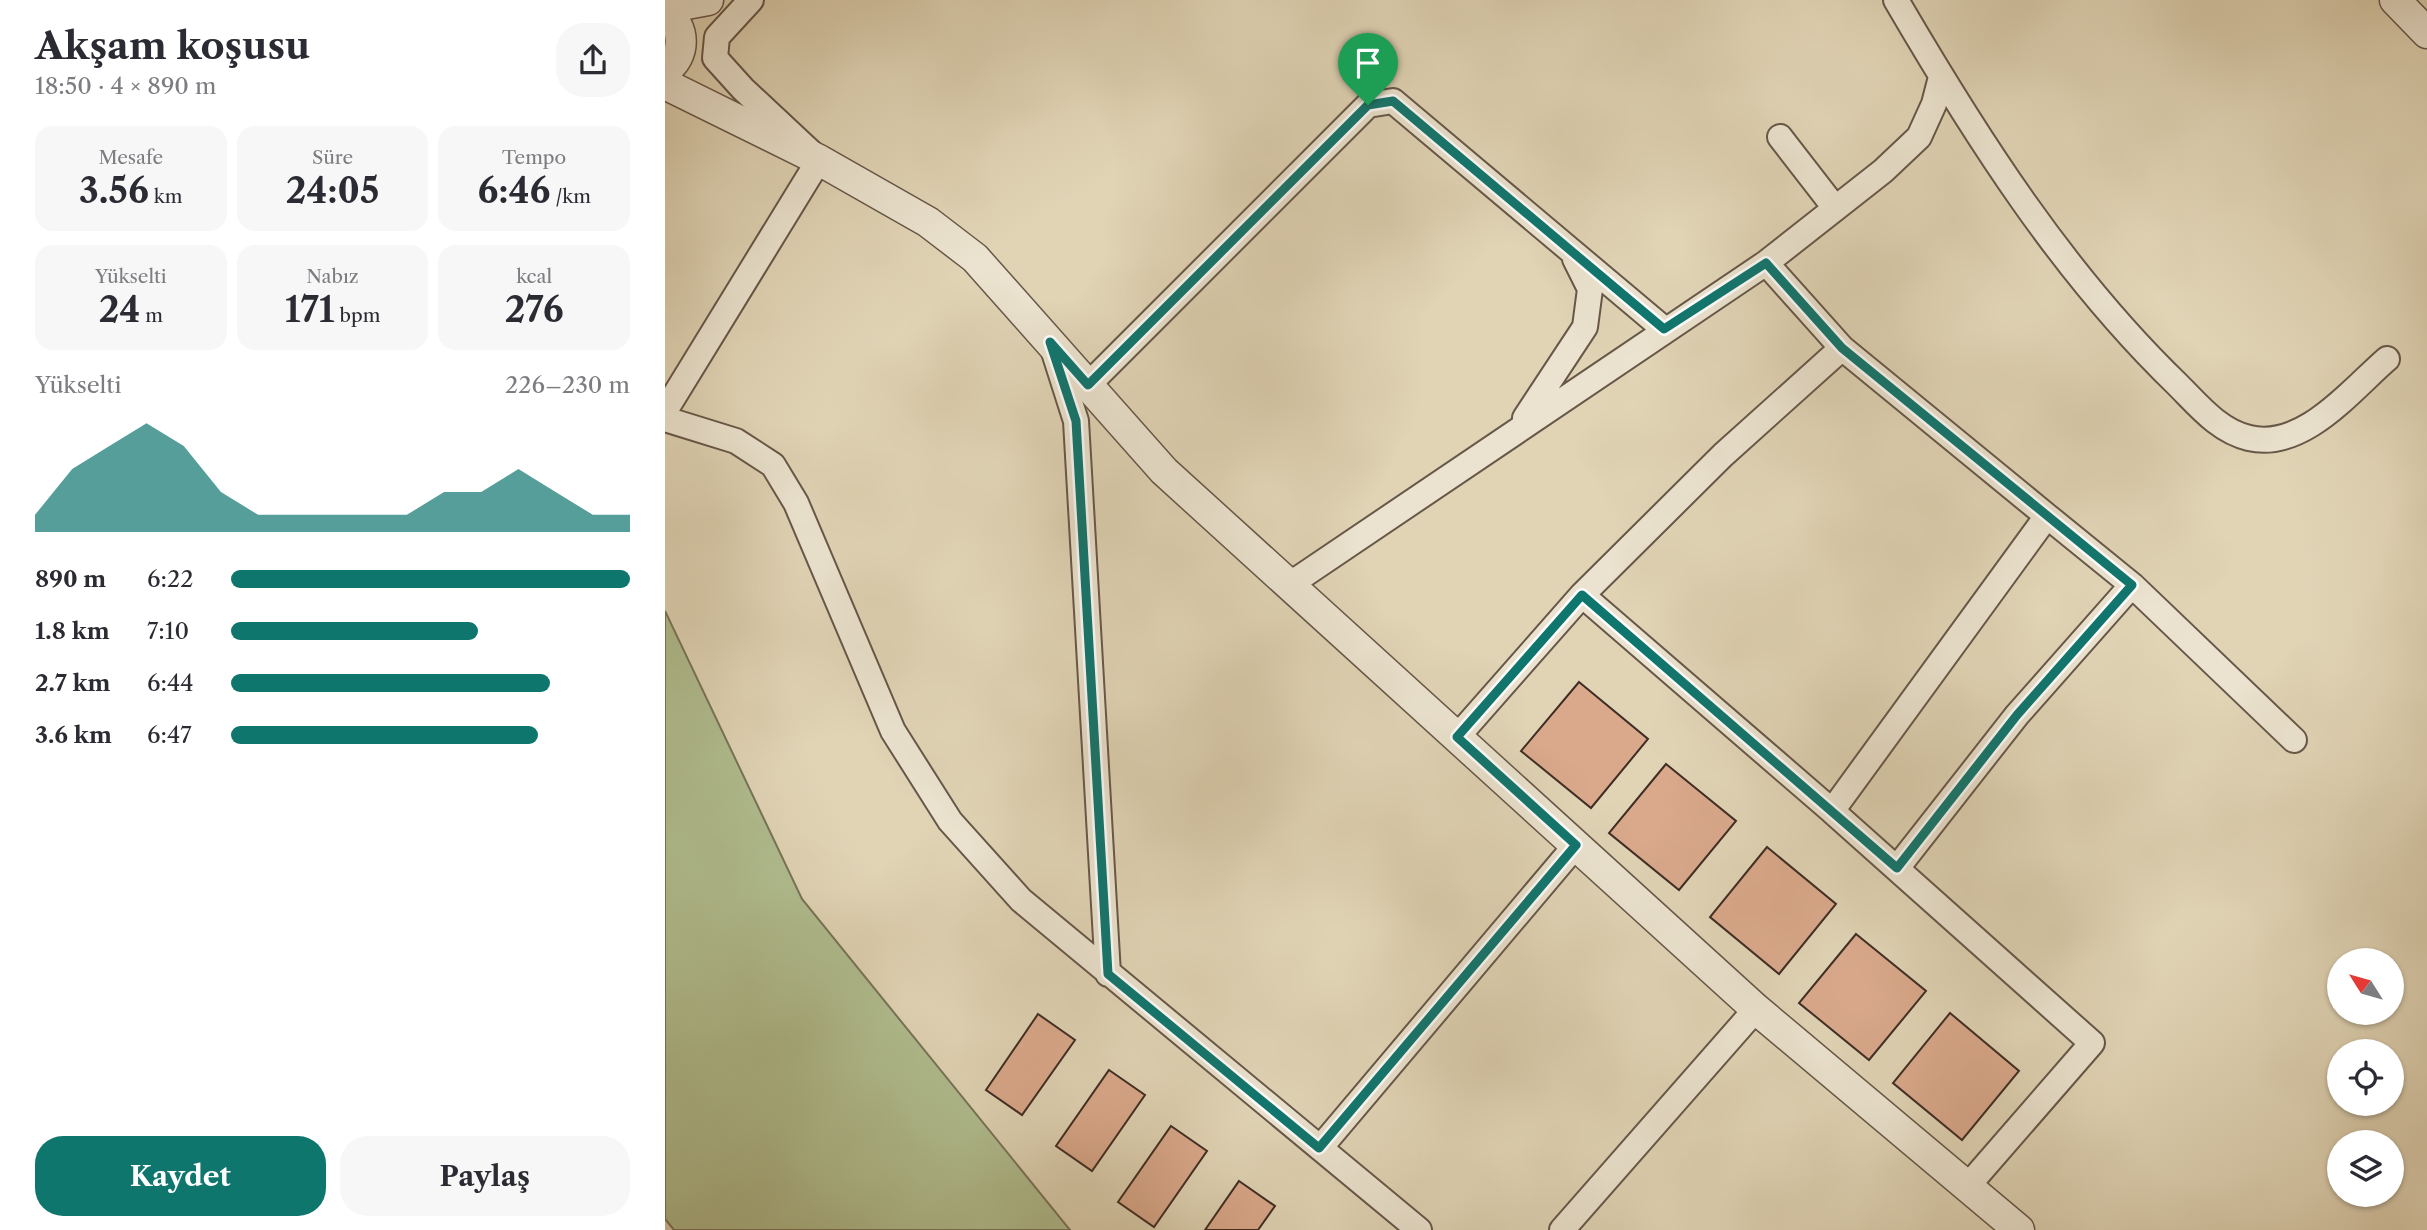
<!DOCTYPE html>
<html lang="tr">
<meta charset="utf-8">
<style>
:root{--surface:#fff;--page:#f7f7f7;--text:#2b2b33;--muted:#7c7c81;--accent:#0f766e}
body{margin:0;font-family:"Libre Caslon Text",serif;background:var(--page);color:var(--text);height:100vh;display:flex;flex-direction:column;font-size:26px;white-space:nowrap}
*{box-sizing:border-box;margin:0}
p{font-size:23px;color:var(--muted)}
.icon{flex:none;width:38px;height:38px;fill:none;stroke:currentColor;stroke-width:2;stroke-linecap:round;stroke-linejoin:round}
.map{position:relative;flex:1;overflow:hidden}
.details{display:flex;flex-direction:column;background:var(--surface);width:665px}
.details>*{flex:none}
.needle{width:46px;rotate:307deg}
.buttons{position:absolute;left:1662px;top:948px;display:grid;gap:14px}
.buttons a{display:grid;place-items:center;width:77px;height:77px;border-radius:50%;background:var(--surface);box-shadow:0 2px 5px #0004;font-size:35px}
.pin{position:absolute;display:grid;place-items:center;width:60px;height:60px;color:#fff;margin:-72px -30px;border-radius:50% 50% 50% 0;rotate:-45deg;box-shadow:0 0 7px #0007}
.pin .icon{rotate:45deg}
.round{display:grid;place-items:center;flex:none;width:74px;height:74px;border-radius:28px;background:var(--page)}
.head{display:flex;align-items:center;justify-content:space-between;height:119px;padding:0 35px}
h1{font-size:38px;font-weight:700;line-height:52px}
.figures{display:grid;grid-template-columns:repeat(3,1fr);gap:10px;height:119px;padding:7px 35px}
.figures div{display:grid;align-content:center;border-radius:18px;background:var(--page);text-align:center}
.figures b{font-size:35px;font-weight:700}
.figures small{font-size:19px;font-weight:400}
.figures p{font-size:19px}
.chart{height:196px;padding:14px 35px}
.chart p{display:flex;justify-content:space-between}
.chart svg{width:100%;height:126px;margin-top:7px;fill:var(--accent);opacity:.7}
.primary-button{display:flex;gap:14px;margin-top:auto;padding:14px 35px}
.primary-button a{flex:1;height:80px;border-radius:28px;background:var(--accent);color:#fff;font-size:28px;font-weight:700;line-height:80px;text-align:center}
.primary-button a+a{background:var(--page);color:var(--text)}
ul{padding:0 35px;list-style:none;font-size:23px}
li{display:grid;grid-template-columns:112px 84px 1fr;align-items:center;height:52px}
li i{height:18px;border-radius:9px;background:var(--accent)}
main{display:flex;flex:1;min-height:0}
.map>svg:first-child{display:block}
.green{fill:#b0bd8f;stroke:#78755a;stroke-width:2}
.building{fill:#daa98c;stroke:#3f2d25;stroke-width:2}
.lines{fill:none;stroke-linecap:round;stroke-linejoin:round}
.minor-casing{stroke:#675749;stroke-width:28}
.tertiary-casing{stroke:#675749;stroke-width:33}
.minor{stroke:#ebe3cf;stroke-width:24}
.tertiary{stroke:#ebe3cf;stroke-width:30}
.route-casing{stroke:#fff;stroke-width:14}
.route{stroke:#0f766e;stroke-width:9}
</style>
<main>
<section class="details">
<div class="head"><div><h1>Akşam koşusu</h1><p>18:50 · 4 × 890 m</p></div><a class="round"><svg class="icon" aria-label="share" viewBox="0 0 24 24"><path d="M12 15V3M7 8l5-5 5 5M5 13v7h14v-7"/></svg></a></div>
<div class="figures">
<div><p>Mesafe</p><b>3.56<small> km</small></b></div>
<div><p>Süre</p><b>24:05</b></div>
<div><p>Tempo</p><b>6:46<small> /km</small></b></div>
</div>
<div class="figures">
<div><p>Yükselti</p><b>24<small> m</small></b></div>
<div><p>Nabız</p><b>171<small> bpm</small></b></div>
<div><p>kcal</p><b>276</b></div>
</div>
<div class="chart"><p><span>Yükselti</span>226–230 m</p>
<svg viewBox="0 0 160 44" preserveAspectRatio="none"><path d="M0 44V38L10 22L20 14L30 6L40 14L50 30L60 38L70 38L80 38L90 38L100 38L110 30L120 30L130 22L140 30L150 38L160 38V44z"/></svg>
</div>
<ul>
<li><b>890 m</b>6:22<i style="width:100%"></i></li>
<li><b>1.8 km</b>7:10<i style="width:62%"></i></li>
<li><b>2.7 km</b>6:44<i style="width:80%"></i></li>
<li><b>3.6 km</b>6:47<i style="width:77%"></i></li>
</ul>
<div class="primary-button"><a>Kaydet</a><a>Paylaş</a></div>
</section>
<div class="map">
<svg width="1762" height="1230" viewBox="0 0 1762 1230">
<rect width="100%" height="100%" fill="#e0d4b5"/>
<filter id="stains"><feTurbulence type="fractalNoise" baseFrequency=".00286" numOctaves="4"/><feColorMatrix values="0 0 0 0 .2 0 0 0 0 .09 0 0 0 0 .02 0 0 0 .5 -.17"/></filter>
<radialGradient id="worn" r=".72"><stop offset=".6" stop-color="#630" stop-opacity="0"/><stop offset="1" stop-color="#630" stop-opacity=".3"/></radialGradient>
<path class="green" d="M0 611 137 899 405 1230H9L0 1219Z"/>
<path class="building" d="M914 682 983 739 926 808 856 751Z
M1001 764 1071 821 1014 890 944 833Z
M1102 847 1171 904 1114 974 1045 917Z
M1191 934 1261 991 1204 1060 1134 1003Z
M1285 1013 1354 1071 1297 1140 1228 1083Z
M373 1014 410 1040 357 1115 321 1090Z
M444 1070 480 1095 427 1171 391 1146Z
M506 1126 542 1151 489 1227 453 1202Z
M574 1181 610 1206 593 1230H540Z"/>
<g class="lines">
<g class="minor-casing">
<path id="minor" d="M1231 0C1311 137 1398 274 1513 385 1534 406 1554 431 1584 438 1638 451 1686 390 1722 359
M1115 137 1170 208
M1101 263 1177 348 1382 516 1167 811 917 595 1058 455 1177 348
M388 349 411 421 443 974
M423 385 703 105 728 101 999 329
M0 411 154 160 78 89 50 58 52 37 86 0
M860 418 920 327 925 289 910 259
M0 419 71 441 108 465 131 503 228 731 285 821 356 900 754 1230
M1382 516 1467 585 1629 740
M624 585 1101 263 1218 171 1254 137 1269 104 1276 77
M792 737 917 595
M1167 811 1427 1043 1301 1188
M1232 868 1352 715 1467 585
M655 1148 911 845
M897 1230 1091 1009"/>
</g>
<g class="tertiary-casing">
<path id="tertiary" d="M1730 0 1762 33
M0 8 43 0
M0 13C21 26 21 57 0 70
M0 84 154 160 263 222 310 258 499 471 1091 1009 1354 1230"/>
</g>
<use href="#minor" class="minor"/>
<use href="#tertiary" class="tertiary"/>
</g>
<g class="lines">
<g class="route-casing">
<path id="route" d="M728 101 999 329 1101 263 1177 348 1467 585 1352 715 1232 868 917 595 792 737 911 845 654 1148 443 974 411 421 385 342 423 385 703 105Z"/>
</g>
<use href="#route" class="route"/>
</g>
<rect width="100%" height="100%" filter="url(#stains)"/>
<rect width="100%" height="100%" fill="url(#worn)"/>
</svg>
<div class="buttons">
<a><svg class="needle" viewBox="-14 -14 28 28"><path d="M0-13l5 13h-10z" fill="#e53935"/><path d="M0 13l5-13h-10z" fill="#7c7c81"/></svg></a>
<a><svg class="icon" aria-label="locate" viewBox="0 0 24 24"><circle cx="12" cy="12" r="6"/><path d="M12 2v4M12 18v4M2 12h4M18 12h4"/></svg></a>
<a><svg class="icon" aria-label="layers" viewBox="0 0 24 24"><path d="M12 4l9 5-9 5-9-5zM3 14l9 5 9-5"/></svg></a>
</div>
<div class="pin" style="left:703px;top:105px;background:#1e9e55"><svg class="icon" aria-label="arrive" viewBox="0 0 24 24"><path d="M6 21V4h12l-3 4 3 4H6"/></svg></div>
</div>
</main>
